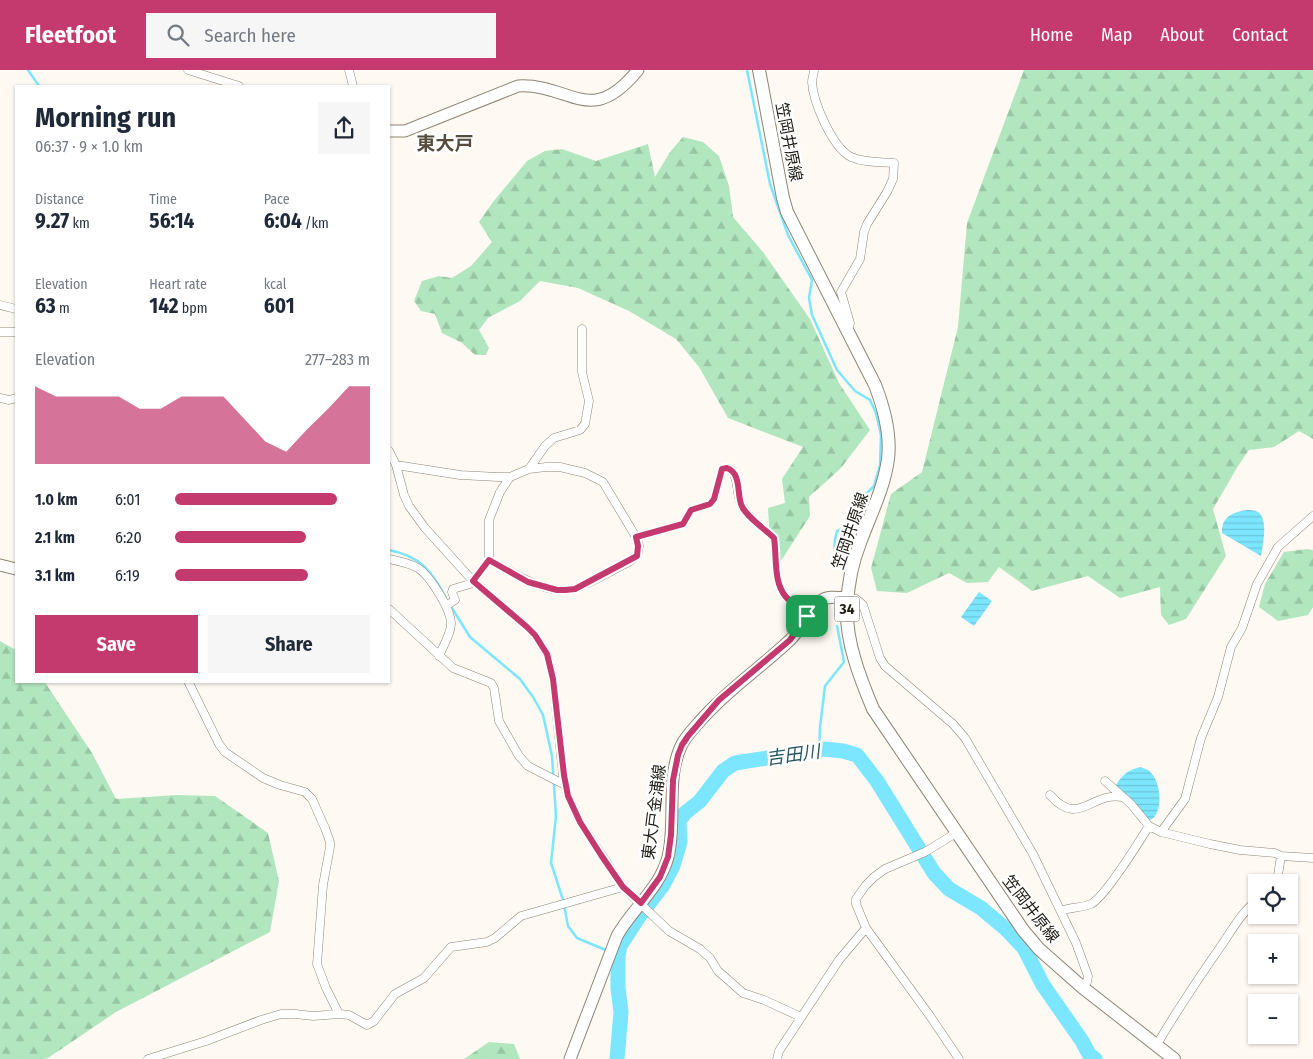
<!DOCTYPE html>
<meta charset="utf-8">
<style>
:root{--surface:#fff;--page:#f6f6f7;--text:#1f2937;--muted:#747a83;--accent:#c4396e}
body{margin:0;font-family:"Fira Sans Condensed","Noto Sans JP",sans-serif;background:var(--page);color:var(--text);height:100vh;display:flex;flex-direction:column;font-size:19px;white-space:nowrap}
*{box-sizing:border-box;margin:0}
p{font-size:16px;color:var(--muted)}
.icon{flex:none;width:28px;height:28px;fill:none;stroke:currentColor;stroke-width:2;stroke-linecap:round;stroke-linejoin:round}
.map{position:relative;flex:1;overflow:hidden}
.drawer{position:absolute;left:15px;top:15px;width:375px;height:598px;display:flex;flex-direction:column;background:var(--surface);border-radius:0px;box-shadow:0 1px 4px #0004}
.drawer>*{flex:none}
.buttons{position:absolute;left:1248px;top:804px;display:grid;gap:10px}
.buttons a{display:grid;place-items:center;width:50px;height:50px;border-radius:0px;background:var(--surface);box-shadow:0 1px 4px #0004;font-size:25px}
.pin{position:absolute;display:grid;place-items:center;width:42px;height:42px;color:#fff;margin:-21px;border-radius:10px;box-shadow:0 2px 8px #0006}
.round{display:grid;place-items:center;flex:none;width:52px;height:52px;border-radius:0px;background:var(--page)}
.headline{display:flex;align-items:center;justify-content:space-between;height:85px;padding:0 20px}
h1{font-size:28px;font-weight:700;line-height:38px}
.metrics{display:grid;grid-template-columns:repeat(3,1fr);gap:8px;height:85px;padding:5px 20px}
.metrics div{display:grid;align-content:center}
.metrics b{font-size:21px;font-weight:700}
.metrics small{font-size:14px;font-weight:400}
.metrics p{font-size:14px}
.chart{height:140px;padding:10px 20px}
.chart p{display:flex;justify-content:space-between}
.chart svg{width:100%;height:90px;margin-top:5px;fill:var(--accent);opacity:.7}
.button{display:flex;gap:10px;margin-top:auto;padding:10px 20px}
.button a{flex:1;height:58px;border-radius:0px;background:var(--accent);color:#fff;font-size:20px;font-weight:700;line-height:58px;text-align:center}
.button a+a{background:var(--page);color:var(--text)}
ul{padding:0 20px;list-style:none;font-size:16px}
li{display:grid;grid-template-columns:80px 60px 1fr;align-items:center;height:38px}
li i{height:12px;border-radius:6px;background:var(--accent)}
header{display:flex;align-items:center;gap:30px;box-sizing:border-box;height:70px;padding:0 25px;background:var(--accent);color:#fff}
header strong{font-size:24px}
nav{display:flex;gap:28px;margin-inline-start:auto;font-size:18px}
.search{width:350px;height:45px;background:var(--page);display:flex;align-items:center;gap:12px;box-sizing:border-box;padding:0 18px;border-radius:0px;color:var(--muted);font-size:19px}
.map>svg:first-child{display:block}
.forest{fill:url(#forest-firs)}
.water{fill:url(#water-rules)}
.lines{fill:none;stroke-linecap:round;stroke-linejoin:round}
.stream{stroke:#7ce6fe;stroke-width:2.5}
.river{stroke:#7ce6fe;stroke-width:15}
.minor-casing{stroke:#8e8575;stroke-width:9}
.secondary-casing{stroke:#8e8575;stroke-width:13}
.primary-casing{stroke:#8e8575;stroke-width:14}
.minor{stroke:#fff;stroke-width:8}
.secondary{stroke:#fff;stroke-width:11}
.primary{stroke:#fff;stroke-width:12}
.route-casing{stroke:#fff;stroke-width:10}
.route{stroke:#c4396e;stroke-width:6}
.labels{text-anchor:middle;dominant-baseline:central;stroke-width:5;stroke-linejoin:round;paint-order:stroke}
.shield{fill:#fff;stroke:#62605b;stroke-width:1}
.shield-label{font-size:15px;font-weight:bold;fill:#1f1c15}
.street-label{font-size:16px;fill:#1f1c15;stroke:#fff}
.water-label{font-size:18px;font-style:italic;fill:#275660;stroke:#fff}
.quarter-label{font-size:19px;font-weight:bold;fill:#554c3d;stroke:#fff}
</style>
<header>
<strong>Fleetfoot</strong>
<div class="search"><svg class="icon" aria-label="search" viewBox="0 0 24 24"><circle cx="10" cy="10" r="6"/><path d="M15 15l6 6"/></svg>Search here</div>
<nav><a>Home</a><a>Map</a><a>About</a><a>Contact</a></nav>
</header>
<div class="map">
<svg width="1313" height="989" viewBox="0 0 1313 989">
<defs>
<pattern id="forest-firs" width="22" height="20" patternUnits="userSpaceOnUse" patternTransform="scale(1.25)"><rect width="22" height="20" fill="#b1e6be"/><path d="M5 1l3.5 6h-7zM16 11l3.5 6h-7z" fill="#98c5a2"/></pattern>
<pattern id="water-rules" width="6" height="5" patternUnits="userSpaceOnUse" patternTransform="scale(1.25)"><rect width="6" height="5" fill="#7ce6fe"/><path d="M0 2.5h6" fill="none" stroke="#6bc5d9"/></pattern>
</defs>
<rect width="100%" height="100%" fill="#fef9f2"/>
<path class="forest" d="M1024 0H1313V369L1299 361 1274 377 1249 380 1238 396 1213 439 1226 486 1186 549 1169 555 1161 545 1160 517 1120 528 1088 506 1032 521 999 497 988 512 967 513 949 503 907 523 877 521 871 498 891 424 922 402 958 257 967 153Z
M683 67 703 72 719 86 729 116 733 147 763 182 810 249 839 313 870 360 841 398 809 427 810 446 777 497 771 488 768 438 785 433 782 409 803 377 728 348 699 297 676 269 629 241 578 218 540 211 520 231 488 248 479 260 489 278 486 285H475L462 273 442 263 435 244 421 241 414 231 422 211 439 206 452 208 471 196 492 172 479 152 493 132 527 91 545 81 562 79 596 91 648 74 655 107 670 82Z
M1307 479 1313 480V537L1308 545 1278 551 1259 537 1265 514 1284 482Z
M0 571 16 580V611H44L92 683 116 729 176 725 215 726 268 763 279 811 270 862 116 942 48 988 43 989H0Z
M489 972 514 974 520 989H464Z"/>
<path class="water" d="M1247 440C1251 440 1256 440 1259 443 1268 450 1263 475 1261 486L1222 463C1221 447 1233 442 1247 440Z
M979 522 992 531 974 556 961 547Z
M1141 697C1142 698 1147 699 1148 700 1160 708 1163 735 1155 746 1155 747 1149 751 1148 751L1141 740 1116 715C1122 705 1129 699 1141 697Z"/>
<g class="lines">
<path class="stream" d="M28 0 39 16
M747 0 770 114 788 165 812 210 809 228 812 245 837 300 855 321 870 330 876 343 881 365 880 395 874 416 864 426 857 446 848 456 837 461C833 474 834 482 839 495
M389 480C420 486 432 501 446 528
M450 535 470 567 520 609 533 627 543 645 552 686 556 746 551 793 563 830 568 856 577 868 608 881
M819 680 820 657 825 616 844 592 837 556"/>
<path class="river" d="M617 989 621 942 618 918V885L620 876 638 848 663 815 673 796 680 772 679 751 685 743 700 731 723 701 735 693 825 679 843 681 857 685 877 711 934 803 949 819 981 838 1006 859 1024 878 1043 915 1082 971 1089 984 1095 989"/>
<g class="minor-casing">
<path id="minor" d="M188 0 239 16
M349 0 353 16
M814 0C814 4 812 8 812 12 813 32 832 77 851 87 865 93 880 92 894 93L893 109 887 122 867 154 864 162 860 189 841 222 850 253 849 258
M0 235 16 239
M0 262H16
M0 328 9 330 16 328
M389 381 396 395 404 425 409 436 425 458 473 511 527 557 535 565 547 584 553 609 563 705 568 726 580 752 623 817 669 861 700 879 710 888 718 901 743 923 764 930 801 947
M396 395 460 405 498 407H510L529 399 546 397H560L585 403 603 412 636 467 639 476 637 486 629 492C612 500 594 512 576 518 549 528 513 502 489 490
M529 399 545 376 554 368 580 360 585 354 589 331 582 302V259
M636 467 683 454 691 440 710 434 714 429 722 399 732 400C739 411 736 423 741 434 745 445 766 460 774 468 777 487 773 512 786 527 792 534 801 540 807 546
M389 489C399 491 409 493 418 498 430 506 451 539 451 554 451 564 443 576 439 586
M848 528 856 529 863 535 880 588 885 596 953 654 965 668 1033 784 1076 873 1088 906 1087 912 1082 917
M446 536 455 530 452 522 453 519 470 514 489 490V450L500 422 510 407
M389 539 453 598 491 613 494 618 499 651 519 686 528 696 565 715
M188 611 219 674 225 682 263 708 280 715 305 722 312 729 325 758 330 772V777L323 815 317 894 326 918 339 944
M1105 711 1131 734 1149 756 1161 762 1210 774 1240 780 1275 783 1281 786 1313 788
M1050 725C1079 758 1090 722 1122 727
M1161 762 1185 729 1201 668 1218 627 1231 577 1242 558 1257 514 1278 477 1313 446
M956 763 925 782 885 799 874 807 866 815 856 829V834L866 858 930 946 959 989
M1277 812 1281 786
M1061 841C1070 837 1082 838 1091 834 1105 827 1139 772 1149 756
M1156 976C1176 942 1198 909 1221 876 1232 860 1241 843 1256 831
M148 989 206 971 261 950 281 944H295L313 946 339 944 349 945 367 955 374 951 395 924 424 908 451 877 487 872 495 868 521 846 623 817
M777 989 779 981 839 890 866 858"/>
</g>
<g class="secondary-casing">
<path id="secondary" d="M389 61H405L518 16C571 13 590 59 638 0
M0 495 16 499
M570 989 617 866C632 839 660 818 668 787 677 751 665 708 682 674 687 665 694 658 701 650 728 619 762 597 791 569 803 557 808 540 822 530 829 525 839 528 848 528"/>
</g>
<g class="primary-casing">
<path id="primary" d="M759 0 783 128 787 142 875 315C884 338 891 364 888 389 884 419 870 445 860 473 852 493 848 514 847 536 845 570 860 608 873 639L1023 860 1039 879 1082 917 1174 989"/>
</g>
<use href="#minor" class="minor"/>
<use href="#secondary" class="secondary"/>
<use href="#primary" class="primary"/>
</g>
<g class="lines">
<g class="route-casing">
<path id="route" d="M727 398C741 403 737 422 741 434 744 445 766 460 774 468 777 487 773 512 786 527 792 534 801 540 807 546L790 570 719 630 688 666 682 675 678 685 673 710 671 765 668 787 660 807 641 833 623 817 601 785 580 752 568 726 564 705 553 609 547 584 535 565 527 557 473 511 489 490 528 512 557 520H565L575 519 637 486 638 476 636 467 683 454 691 440 710 434 714 429 722 399Z"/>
</g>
<use href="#route" class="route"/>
</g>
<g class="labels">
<rect class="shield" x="834.5" y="526.5" width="25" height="25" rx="4"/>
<g class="shield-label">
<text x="847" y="539">34</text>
</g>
<g class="street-label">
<text transform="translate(789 72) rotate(79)">笠岡井原線</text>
<text transform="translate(850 461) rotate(-71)">笠岡井原線</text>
<text transform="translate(654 742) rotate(-83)">東大戸金浦線</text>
<text transform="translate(1031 839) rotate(52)">笠岡井原線</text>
</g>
<g class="water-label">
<text transform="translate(793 685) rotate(-8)">吉田川</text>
</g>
<g class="quarter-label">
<text x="445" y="73">東大戸</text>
</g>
</g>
</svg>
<div class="buttons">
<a><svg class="icon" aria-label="locate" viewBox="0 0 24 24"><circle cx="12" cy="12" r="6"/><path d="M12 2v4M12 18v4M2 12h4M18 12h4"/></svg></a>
<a>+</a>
<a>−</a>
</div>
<div class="pin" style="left:807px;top:546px;background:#1e9e55"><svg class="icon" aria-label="arrive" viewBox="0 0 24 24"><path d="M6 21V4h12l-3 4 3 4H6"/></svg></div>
<section class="drawer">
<div class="headline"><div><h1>Morning run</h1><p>06:37 · 9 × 1.0 km</p></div><a class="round"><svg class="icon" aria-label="share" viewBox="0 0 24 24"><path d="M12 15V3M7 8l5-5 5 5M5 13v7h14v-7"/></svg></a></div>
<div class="metrics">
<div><p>Distance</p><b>9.27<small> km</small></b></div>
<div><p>Time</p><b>56:14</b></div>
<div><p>Pace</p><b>6:04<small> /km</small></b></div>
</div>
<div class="metrics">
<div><p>Elevation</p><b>63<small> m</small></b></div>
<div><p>Heart rate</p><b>142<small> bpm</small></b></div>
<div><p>kcal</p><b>601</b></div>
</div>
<div class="chart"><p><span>Elevation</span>277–283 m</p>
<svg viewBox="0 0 160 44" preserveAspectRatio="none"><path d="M0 44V6L10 11L20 11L30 11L40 11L50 17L60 17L70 11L80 11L90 11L100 22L110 33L120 38L130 27L140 17L150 6L160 6V44z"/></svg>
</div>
<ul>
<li><b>1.0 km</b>6:01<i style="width:83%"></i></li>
<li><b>2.1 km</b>6:20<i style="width:67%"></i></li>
<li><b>3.1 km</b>6:19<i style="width:68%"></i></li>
</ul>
<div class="button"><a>Save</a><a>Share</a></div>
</section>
</div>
